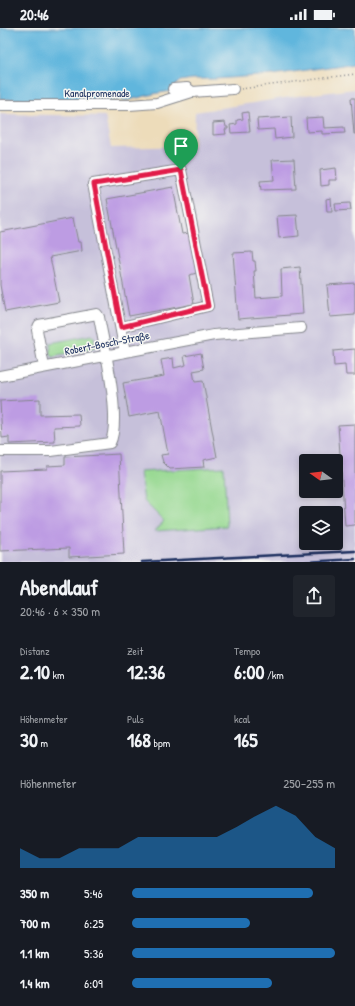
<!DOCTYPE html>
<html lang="de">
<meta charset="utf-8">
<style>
:root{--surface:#171b24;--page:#20242c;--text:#f1f3f6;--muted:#9ea1a6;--accent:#1f6fb2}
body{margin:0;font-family:"Patrick Hand",sans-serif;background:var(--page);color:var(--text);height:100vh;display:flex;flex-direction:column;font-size:15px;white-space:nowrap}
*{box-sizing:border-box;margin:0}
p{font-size:13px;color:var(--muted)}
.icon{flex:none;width:22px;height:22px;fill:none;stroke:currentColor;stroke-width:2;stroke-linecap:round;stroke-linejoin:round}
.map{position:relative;height:534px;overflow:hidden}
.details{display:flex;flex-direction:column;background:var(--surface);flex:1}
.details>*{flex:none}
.needle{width:26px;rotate:284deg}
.tools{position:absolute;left:299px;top:426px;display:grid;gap:8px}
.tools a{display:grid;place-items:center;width:44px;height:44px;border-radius:4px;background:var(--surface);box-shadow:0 2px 6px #0003;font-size:20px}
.pin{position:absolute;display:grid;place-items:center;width:34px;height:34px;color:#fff;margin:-41px -17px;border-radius:50% 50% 50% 0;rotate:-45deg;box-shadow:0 0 4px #0007}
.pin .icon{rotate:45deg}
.round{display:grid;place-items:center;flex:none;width:42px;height:42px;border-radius:4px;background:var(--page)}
.headline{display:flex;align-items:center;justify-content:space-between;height:68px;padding:0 20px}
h1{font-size:22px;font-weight:700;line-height:30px}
.metrics{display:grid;grid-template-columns:repeat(3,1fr);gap:6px;height:68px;padding:4px 20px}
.metrics div{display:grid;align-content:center}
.metrics b{font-size:20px;font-weight:700}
.metrics small{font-size:11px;font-weight:400}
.metrics p{font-size:11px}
.chart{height:112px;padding:8px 20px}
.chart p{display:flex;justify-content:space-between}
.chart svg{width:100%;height:72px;margin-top:4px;fill:var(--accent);opacity:.7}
ul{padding:0 20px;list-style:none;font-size:13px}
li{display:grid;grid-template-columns:64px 48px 1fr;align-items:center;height:30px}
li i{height:10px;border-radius:5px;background:var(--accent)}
.status{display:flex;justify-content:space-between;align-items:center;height:28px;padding:0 20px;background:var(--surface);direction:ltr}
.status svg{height:11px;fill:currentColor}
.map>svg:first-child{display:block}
.industrial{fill:#c6c0da;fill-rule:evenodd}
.green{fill:#95d88f;stroke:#588476}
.water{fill:#61b6dd;stroke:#3e729e}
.building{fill:#bd9ce3}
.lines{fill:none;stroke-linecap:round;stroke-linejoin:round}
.minor-casing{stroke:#84868c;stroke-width:12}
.path{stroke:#84868c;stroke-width:1.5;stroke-dasharray:1 3;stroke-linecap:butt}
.minor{stroke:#fff;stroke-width:10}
.rail{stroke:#1b2f5e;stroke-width:2.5}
.route-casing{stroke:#fff;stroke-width:8}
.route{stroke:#e11d48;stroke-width:5}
.labels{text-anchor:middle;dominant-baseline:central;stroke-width:3;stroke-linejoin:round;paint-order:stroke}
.street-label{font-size:11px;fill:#1b2f5e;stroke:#f6f6f2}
</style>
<div class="status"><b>20:46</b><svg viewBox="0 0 49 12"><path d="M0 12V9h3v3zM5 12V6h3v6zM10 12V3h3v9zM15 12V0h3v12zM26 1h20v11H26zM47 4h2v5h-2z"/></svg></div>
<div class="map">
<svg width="355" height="534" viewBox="0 0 355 534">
<rect width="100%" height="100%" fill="#f6f6f2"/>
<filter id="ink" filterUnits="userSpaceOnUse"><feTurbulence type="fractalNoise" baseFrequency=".025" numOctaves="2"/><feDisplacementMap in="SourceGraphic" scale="8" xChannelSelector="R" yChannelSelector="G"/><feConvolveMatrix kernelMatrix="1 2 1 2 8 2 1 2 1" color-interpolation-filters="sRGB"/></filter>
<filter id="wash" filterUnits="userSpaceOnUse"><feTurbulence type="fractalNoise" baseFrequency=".012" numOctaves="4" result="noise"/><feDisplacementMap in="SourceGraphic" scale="16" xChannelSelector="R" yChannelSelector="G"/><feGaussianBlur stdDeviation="0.9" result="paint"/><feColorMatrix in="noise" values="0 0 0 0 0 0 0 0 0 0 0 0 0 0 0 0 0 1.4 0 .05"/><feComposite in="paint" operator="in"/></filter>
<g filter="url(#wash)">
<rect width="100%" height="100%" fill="#eddcba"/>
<path class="industrial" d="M355 61V534H0V86L105 88 111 120 194 118 195 84 297 68ZM306 433H336V463H306ZM306 485H336V515H306Z"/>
<path class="green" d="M92 307 94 309 95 320 92 321 53 329 51 327 50 315Z
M224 439 227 498 155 503 164 493 144 473 140 444Z"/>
<path class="water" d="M0 0H355V35L272 47 214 51H192L180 53 174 59 172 63 158 65 129 72 0 71Z"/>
<g id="blocks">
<path class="building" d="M351 70H355V106H354Z
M248 84 250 104 231 105 230 97 237 96V92L243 91 242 85Z
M291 89 292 109 275 111 274 101 258 102 257 91Z
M323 89 324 100 344 99 345 105 322 106V103L307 104 306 90Z
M225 94 226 99H228V101H225L226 106 213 107V95Z
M294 131 296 161 261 162 260 153 274 152 272 132Z
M336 140 337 152H329V157L321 158 320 142Z
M173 159 182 206 190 205 197 245 189 247 194 276 129 288 107 171Z
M331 170 332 184H327L326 171Z
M350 175 351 182 336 183 335 176Z
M297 187 299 208 279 210 277 188Z
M73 190 78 214H81L82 223 50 229 59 274 5 284 0 257V204Z
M252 224 253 233H255L256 243H254L256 270 282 268 281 241 300 239 303 286 238 291 233 225Z
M355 255V287L330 289 327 257Z
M355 321V347H346L345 337 334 338 333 323Z
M201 325 204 341 193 343 195 354 203 353 217 429 203 432 204 439 170 441 163 434 161 427 168 426 160 383 129 389 123 355 164 348 161 332 173 330 174 340 186 337 184 328Z
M40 371V387L79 386 80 398 54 399 55 414 9 416V409L2 410 0 373Z
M355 396V497L345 498 338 397Z
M119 426 124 526 69 529V520L0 523V443L47 441V438L65 437V429Z"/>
</g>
</g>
<g filter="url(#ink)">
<use href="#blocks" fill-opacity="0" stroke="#84868c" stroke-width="1"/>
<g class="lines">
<g class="minor-casing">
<path id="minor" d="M192 64 233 61
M0 77H129L157 75 192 64 187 60 173 61
M121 299 208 278 181 142 93 156 125 324
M0 348 214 307 301 300
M0 423H51L110 415C122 392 104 317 99 289L97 286 39 297 37 302 44 339"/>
</g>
<path class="path" d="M241 61 355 46"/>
<use href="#minor" class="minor"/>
<path class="rail" d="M142 534 355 523
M306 534 355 531"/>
</g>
</g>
<g class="lines" filter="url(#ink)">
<g class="route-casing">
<path id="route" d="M181 142 208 278 121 299 94 156Z"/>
</g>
<use href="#route" class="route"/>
</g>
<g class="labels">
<g class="street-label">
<text x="97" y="65">Kanalpromenade</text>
<text transform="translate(107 315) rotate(-11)">Robert-Bosch-Straße</text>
</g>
</g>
</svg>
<div class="tools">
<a><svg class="needle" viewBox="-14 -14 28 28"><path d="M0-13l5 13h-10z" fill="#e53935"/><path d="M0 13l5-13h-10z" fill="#9ea1a6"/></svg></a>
<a><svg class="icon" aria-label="layers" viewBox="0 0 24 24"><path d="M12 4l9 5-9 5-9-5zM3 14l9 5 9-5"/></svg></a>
</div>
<div class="pin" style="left:181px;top:142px;background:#1e9e55"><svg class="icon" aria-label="arrive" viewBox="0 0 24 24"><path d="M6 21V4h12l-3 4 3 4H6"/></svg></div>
</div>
<section class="details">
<div class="headline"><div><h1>Abendlauf</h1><p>20:46 · 6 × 350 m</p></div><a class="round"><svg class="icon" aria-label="share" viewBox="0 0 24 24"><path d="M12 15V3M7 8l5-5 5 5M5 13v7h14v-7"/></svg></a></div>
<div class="metrics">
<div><p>Distanz</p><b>2.10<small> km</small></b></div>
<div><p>Zeit</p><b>12:36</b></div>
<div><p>Tempo</p><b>6:00<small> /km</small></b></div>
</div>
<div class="metrics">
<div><p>Höhenmeter</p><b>30<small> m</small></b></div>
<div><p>Puls</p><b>168<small> bpm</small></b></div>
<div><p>kcal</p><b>165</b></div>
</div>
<div class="chart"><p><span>Höhenmeter</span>250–255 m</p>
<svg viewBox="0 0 160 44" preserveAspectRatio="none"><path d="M0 44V32L10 38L20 38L30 32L40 32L50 32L60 25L70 25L80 25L90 25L100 25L110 19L120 12L130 6L140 12L150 25L160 32V44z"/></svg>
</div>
<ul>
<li><b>350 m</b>5:46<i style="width:89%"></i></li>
<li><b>700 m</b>6:25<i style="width:58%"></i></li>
<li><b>1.1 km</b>5:36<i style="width:100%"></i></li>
<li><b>1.4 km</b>6:09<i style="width:69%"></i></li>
</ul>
</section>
